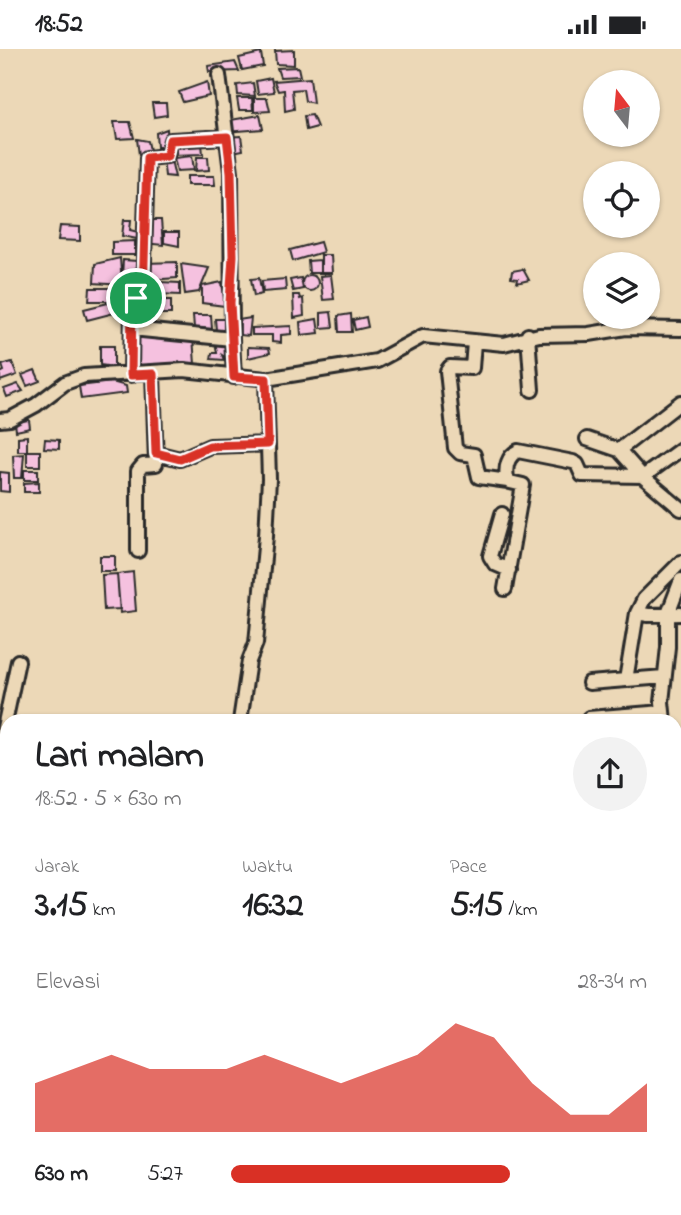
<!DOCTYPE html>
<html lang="id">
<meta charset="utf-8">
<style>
:root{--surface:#fff;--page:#f2f2f2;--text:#202124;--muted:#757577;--accent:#d93025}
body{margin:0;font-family:"Indie Flower",sans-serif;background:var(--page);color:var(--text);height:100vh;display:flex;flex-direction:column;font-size:26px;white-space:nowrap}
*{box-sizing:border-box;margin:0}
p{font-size:23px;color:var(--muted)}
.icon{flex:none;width:38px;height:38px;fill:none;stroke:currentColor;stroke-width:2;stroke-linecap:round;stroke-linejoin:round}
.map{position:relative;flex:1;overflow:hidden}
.panel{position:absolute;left:0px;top:665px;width:682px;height:502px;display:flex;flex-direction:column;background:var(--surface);border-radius:21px 21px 0 0;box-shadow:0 2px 5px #0004}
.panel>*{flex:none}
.needle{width:46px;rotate:344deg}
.buttons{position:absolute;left:583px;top:21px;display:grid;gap:14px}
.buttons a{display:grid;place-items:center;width:77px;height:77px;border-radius:50%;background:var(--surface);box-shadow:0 2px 5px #0004;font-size:35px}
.pin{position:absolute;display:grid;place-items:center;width:60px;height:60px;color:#fff;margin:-30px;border:4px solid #fff;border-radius:50%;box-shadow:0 2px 7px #0007}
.round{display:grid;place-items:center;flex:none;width:74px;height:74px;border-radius:37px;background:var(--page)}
.overview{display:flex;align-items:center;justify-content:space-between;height:119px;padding:0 35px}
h1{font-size:38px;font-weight:800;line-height:52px}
.stats{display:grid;grid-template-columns:repeat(3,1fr);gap:10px;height:119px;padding:7px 35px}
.stats div{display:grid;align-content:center}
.stats b{font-size:35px;font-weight:800}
.stats small{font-size:19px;font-weight:400}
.stats p{font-size:19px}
.chart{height:196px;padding:14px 35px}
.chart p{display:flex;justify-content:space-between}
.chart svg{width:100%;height:126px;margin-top:7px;fill:var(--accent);opacity:.7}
ul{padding:0 35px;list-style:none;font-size:23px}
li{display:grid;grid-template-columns:112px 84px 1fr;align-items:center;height:52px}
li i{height:18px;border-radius:9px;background:var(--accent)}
.status{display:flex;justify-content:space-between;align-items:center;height:49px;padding:0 35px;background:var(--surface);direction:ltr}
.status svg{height:19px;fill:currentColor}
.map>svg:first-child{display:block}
.building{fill:#f5c1df;stroke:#2b2b2b;stroke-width:2}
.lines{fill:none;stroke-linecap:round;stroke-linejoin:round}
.minor-casing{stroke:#2b2b2b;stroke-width:18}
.minor{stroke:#ecd8b7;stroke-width:12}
.route-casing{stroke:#fff;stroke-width:14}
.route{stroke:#d93025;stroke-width:9}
</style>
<div class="status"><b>18:52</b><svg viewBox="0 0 49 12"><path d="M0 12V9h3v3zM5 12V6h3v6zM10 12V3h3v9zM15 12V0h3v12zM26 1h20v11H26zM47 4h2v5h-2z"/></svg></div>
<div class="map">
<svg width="681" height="1166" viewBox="0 0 681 1166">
<rect width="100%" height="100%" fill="#ecd8b7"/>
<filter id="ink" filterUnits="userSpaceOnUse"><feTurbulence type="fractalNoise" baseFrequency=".0143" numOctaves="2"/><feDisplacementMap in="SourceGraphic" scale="14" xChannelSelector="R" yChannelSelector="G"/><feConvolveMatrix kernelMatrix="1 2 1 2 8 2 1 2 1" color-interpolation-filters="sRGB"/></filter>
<g filter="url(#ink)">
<path class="building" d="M294 1V16L276 15 275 2Z
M261 4 263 17 242 21 239 9Z
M235 13 239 22 209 23 208 17Z
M298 18 300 27 280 28 277 19Z
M271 29 274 43 258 45 256 32Z
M310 29 313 54 305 52 303 40 292 41 294 60 285 62 284 41 278 42 274 32Z
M207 33 209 47 183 53 179 43Z
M253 34 255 47 238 46 237 36Z
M237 49H252L253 61H239Z
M254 49H267L270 62 254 63Z
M152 54H166L167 66 154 68Z
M260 66 263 80 225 83V72Z
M312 66 317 78 306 81 304 67Z
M114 73H130L134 89 117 90Z
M167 80 168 98H157L156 84Z
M241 87 243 101 227 104 225 88Z
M137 90 148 92 151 106H139Z
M202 95 203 105 170 106 171 97Z
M192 107 194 121 177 122 174 109Z
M197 108H208L209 121 196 122Z
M163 109 171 111 175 128 165 127Z
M187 127H214L215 136H187Z
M124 171H131L130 181 138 183 137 190 122 187Z
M153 171H161L163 196 144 194 145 186H151Z
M60 177 80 178V192L58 191Z
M164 183H179V197L164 194Z
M135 192V206H112V193Z
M320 193 323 203 293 212 290 201Z
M321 206H331L332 224H321Z
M120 209 122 236 94 234 95 215Z
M123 211 137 212 136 221H131V228L122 227Z
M320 211V224H309L308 212Z
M177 213V229L149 231 145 214Z
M181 215 209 219 199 243 185 245Z
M523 220 529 231 517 234 518 230 511 229 512 222Z
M331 226 334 250 323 251 320 227Z
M302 234a8 8 0 1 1 16 0a8 8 0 1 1-16 0Z
M259 229 262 245 254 247 251 230Z
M301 229 303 240 293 242 290 231Z
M285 230 286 241 263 243 262 232Z
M159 233 180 234V246L158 245Z
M222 233 225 257 202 254V237Z
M90 239H121V252H89Z
M293 246H299L300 250 303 249 304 267 294 269Z
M147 251H171V265H148Z
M116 252 118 263 87 271 84 260Z
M331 263 333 278 321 279V264Z
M351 265 352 283H339L338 267Z
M193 266H211L212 280 194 279Z
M366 268 368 278 355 281 353 271Z
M251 269 249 287 231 285 232 272Z
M215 270H227V283L216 281Z
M317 270 319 284 301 286 300 273Z
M291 277V285L281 286V294L272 293V286H252V279Z
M129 285 193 288 195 315 129 318Z
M215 292 227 293 228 310 222 306 224 311 211 310 212 304H217Z
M100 297H114V318L100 316Z
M248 298 269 299 270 304 248 309Z
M12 313 17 326 0 332V324L4 322 2 316Z
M35 321 40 332 27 337 22 326Z
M112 333 126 337 127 344 81 350 79 337Z
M18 335 23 342 7 348 4 340Z
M29 371 30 379 16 382 15 373Z
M27 387V402H18V388Z
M45 390 59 391V400L44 399Z
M27 402H40V417H27Z
M24 405 22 429H14L13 406Z
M24 421H38V431H24Z
M0 423 9 424V443L0 442Z
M39 433V443H24V434Z
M100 507H115V522H100Z
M133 523 136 562 120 564 117 525Z
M117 525 120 560 104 561 102 526Z"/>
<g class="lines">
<g class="minor-casing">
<path id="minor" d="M219 26 231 123 232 290
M132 280 232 290 234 328
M528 286 532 341
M474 293 472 319 450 318 447 322 455 399 460 404 474 406 479 428 508 432
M131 326 132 253 134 249 143 247 147 109 167 107 171 91 227 88
M0 371 10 370 36 356 65 334 84 327 184 321 266 330 377 312 423 287 504 295 539 286 589 285 626 279 681 280
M587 390 619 401 681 353
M619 401 642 427 681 460
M156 404 180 410 210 397 268 395
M502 465 490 507 495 515 509 521
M138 502V422L143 416 156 415 153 325
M681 513 644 550 637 564 648 566 681 565
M505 540 523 436 510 433 507 429C505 418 508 407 518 402L573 413 577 415 582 426 644 427 681 400
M626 631 637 564
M589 634 664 628
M589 669 663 663
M240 672 249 612 256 594 266 487 269 430 266 330
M664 672 662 653 668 598V565L681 531
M1 693 18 612
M676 706H681
M318 1160 321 1166"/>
</g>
<use href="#minor" class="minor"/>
</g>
</g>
<g class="lines" filter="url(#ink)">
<g class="route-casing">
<path id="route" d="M227 88 231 123 233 207 230 254 234 328 266 330 268 395 210 397 180 410 156 404 153 325 131 326 132 253 134 249 143 247 147 109 167 107 170 91Z"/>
</g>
<use href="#route" class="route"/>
</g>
</svg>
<div class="buttons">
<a><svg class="needle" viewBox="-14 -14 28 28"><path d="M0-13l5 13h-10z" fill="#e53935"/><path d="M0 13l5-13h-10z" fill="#757577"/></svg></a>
<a><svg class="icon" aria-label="locate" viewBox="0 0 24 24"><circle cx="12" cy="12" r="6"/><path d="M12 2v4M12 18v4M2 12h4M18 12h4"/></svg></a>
<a><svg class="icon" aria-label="layers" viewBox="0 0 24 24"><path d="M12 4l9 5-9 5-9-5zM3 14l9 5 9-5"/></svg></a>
</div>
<div class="pin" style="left:136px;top:249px;background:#1e9e55"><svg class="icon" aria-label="arrive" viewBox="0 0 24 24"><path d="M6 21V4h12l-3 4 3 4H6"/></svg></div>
<section class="panel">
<div class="overview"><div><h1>Lari malam</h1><p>18:52 · 5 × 630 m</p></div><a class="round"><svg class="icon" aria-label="share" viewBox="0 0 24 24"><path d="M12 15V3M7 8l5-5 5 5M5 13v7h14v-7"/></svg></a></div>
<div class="stats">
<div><p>Jarak</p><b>3.15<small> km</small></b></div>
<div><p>Waktu</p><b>16:32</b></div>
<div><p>Pace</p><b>5:15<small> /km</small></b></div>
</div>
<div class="chart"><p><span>Elevasi</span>28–34 m</p>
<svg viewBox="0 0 160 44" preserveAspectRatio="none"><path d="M0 44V27L10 22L20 17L30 22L40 22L50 22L60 17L70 22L80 27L90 22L100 17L110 6L120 11L130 27L140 38L150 38L160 27V44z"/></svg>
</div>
<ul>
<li><b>630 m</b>5:27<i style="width:67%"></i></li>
</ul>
</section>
</div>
